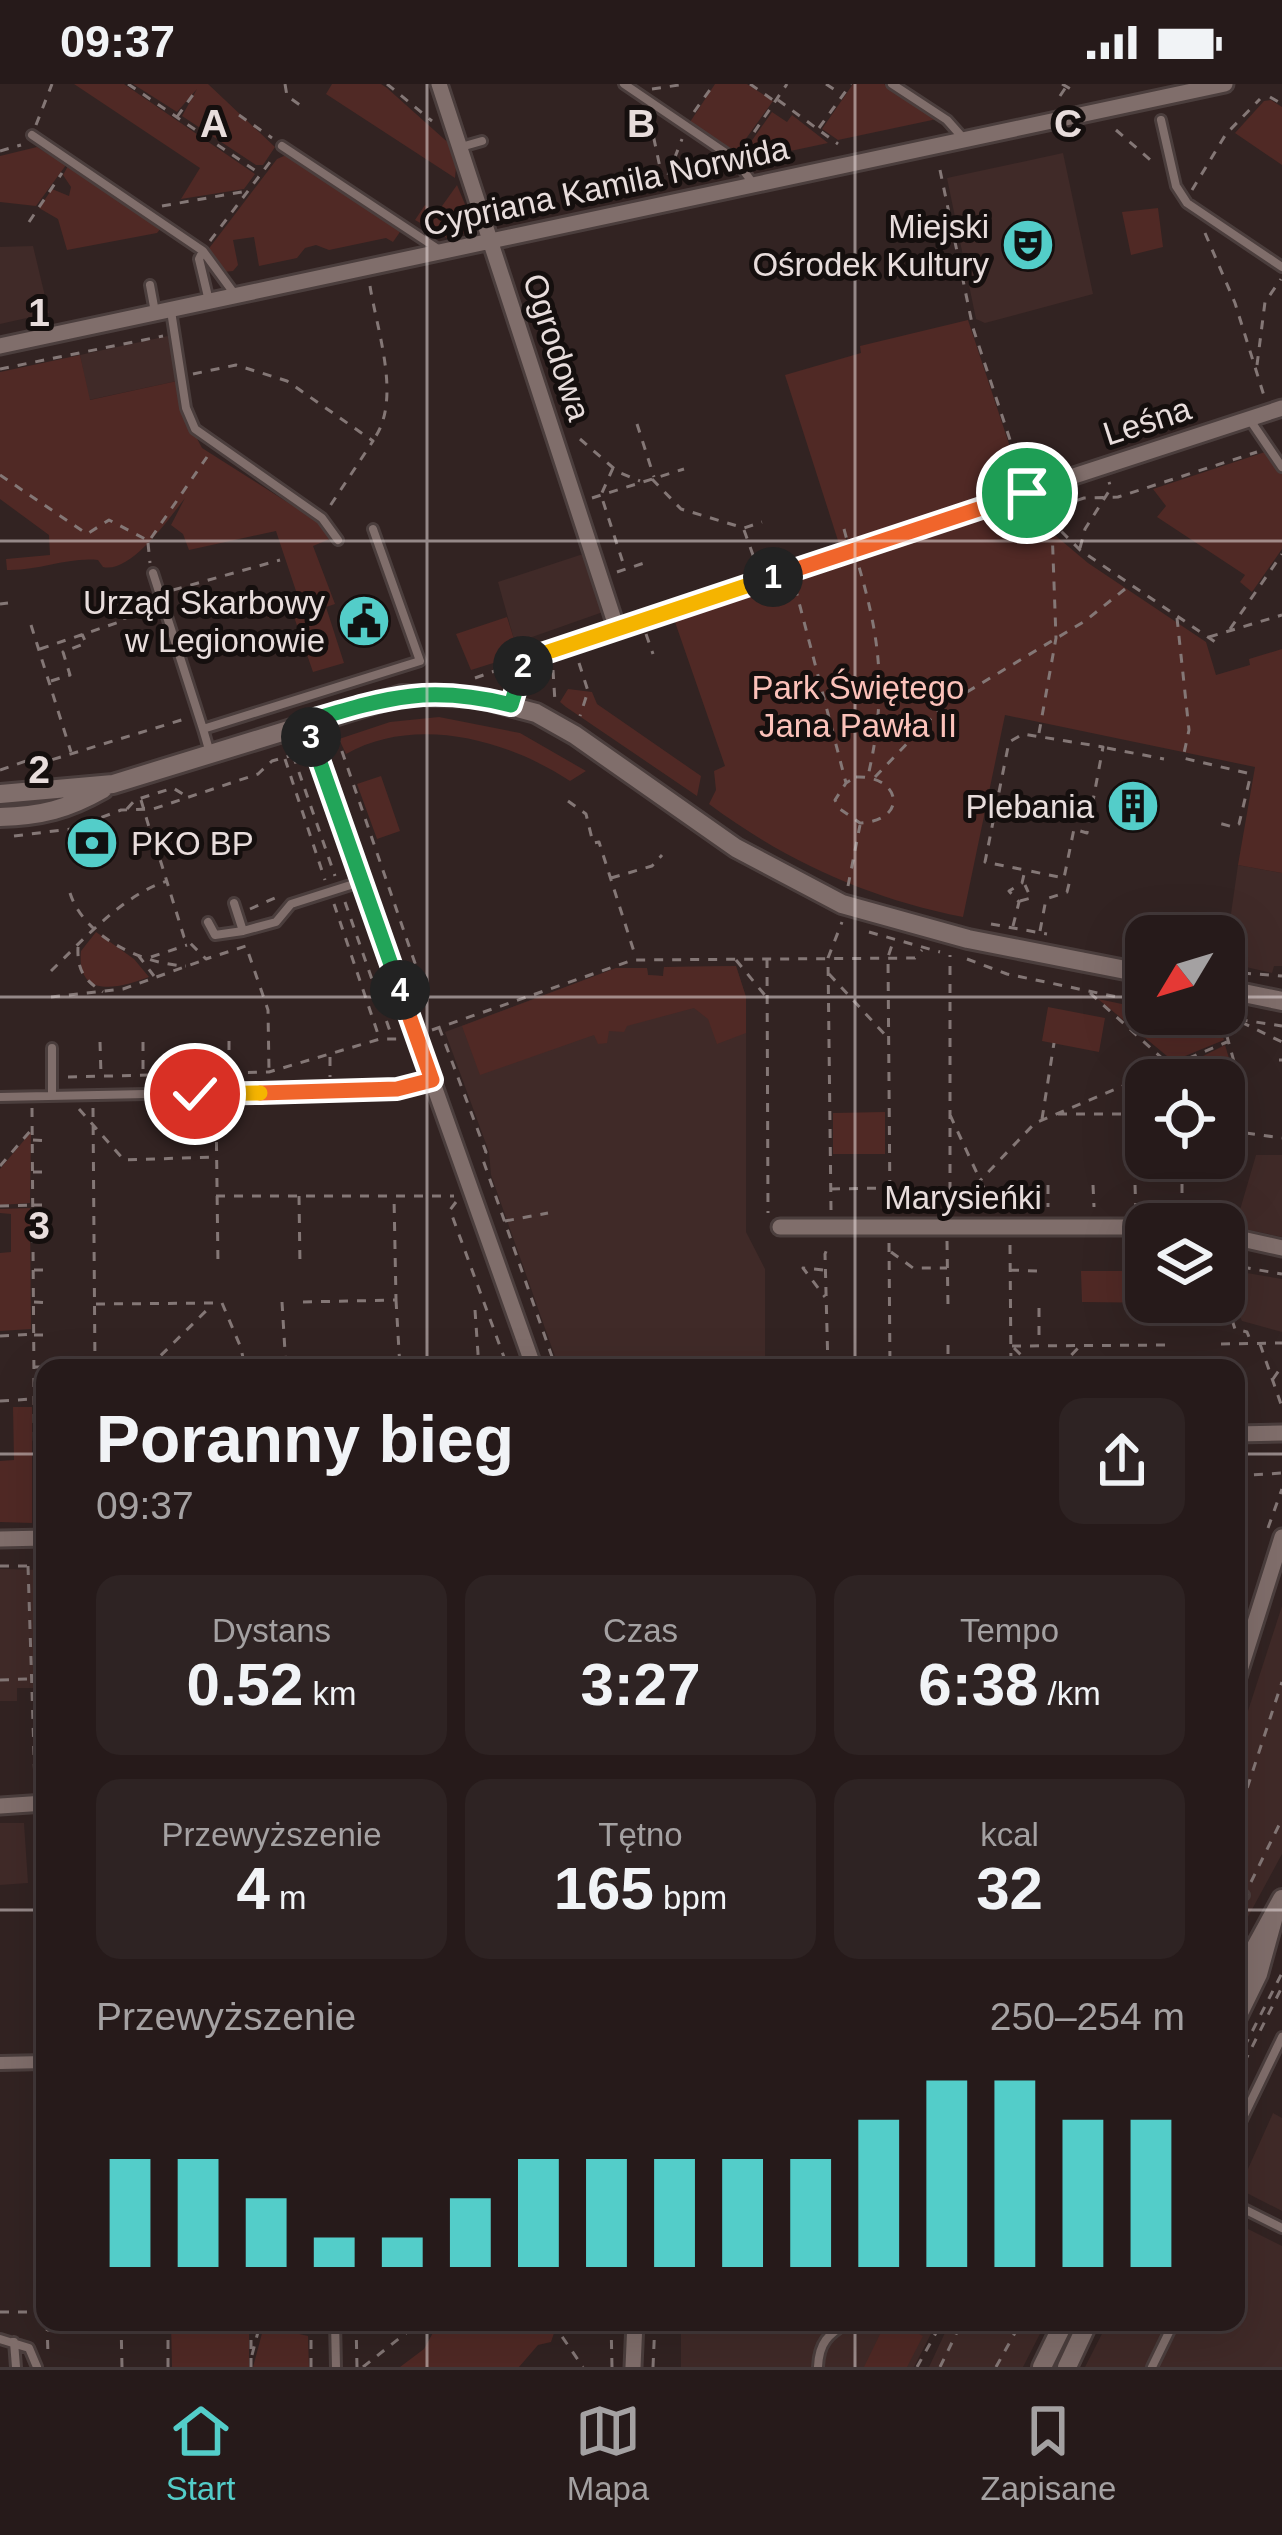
<!DOCTYPE html>
<html lang="pl">
<meta charset="utf-8">
<style>
:root{--surface:#261a1a;--page:#2e2323;--text:#f1f3f6;--muted:#a4a1a2;--line:#423839;--accent:#53cdc9}
body{margin:0;font-family:Helvetica,sans-serif;background:var(--page);color:var(--text);height:100vh;display:flex;flex-direction:column;font-size:45px;white-space:nowrap}
*{box-sizing:border-box;margin:0}
p{font-size:39px;color:var(--muted)}
.icon{flex:none;width:66px;height:66px;fill:none;stroke:currentColor;stroke-width:2;stroke-linecap:round;stroke-linejoin:round}
.map{position:relative;flex:1;overflow:hidden}
.side{position:absolute;left:36px;top:1275px;width:1209px;height:972px;display:flex;flex-direction:column;background:var(--surface);border-radius:24px;box-shadow:0 12px 48px #0002,0 0 0 3px var(--line)}
.side>*{flex:none}
.needle{width:78px;rotate:232deg}
.controls{position:absolute;left:1125px;top:831px;display:grid;gap:24px}
.controls a{display:grid;place-items:center;width:120px;height:120px;border-radius:24px;background:var(--surface);box-shadow:0 12px 48px #0002,0 0 0 3px var(--line);font-size:60px}
.pin{position:absolute;display:grid;place-items:center;width:102px;height:102px;color:#fff;margin:-51px;border:6px solid #fff;border-radius:50%;box-shadow:0 3px 12px #0007}
.km{position:absolute;width:60px;height:60px;margin:-30px;border-radius:50%;background:#222;color:#fff;font-size:33px;line-height:60px;text-align:center}
.round{display:grid;place-items:center;flex:none;width:126px;height:126px;border-radius:24px;background:var(--page)}
.head{display:flex;align-items:center;justify-content:space-between;height:204px;padding:0 60px}
h1{font-size:66px;font-weight:700;line-height:90px}
.metrics{display:grid;grid-template-columns:repeat(3,1fr);gap:18px;height:204px;padding:12px 60px}
.metrics div{display:grid;align-content:center;border-radius:24px;background:var(--page);text-align:center}
.metrics b{font-size:60px;font-weight:700}
.metrics small{font-size:33px;font-weight:400}
.metrics p{font-size:33px}
.chart{height:336px;padding:24px 60px}
.chart p{display:flex;justify-content:space-between}
.chart svg{width:100%;height:216px;margin-top:12px;stroke:var(--accent);stroke-width:6}
.status{display:flex;justify-content:space-between;align-items:center;height:84px;padding:0 60px;background:var(--surface);direction:ltr}
.status svg{height:33px;fill:currentColor}
.menu{display:flex;justify-content:space-around;align-items:center;height:168px;border-top:3px solid var(--line);background:var(--surface);font-size:33px;color:var(--muted)}
.menu a{display:grid;justify-items:center;gap:6px}
.menu .current{color:var(--accent)}
.map>svg:first-child{display:block}
.built{fill:#402a28}
.green{fill:#502925}
.lines{fill:none;stroke-linecap:round;stroke-linejoin:round}
.service-casing{stroke:#4b3e3d;stroke-width:14}
.pedestrian-casing{stroke:#4b3e3d;stroke-width:18}
.minor-casing{stroke:#4b3e3d;stroke-width:21}
.tertiary-casing{stroke:#4b3e3d;stroke-width:24}
.path{stroke:#847776;stroke-width:3;stroke-dasharray:9 9;stroke-linecap:butt}
.service{stroke:#806e6b;stroke-width:8}
.pedestrian{stroke:#806e6b;stroke-width:12}
.minor{stroke:#806e6b;stroke-width:15}
.tertiary{stroke:#806e6b;stroke-width:18}
.split-1-casing{stroke:#fff;stroke-width:24}
.split-2-casing{stroke:#fff;stroke-width:24}
.split-3-casing{stroke:#fff;stroke-width:24}
.split-4-casing{stroke:#fff;stroke-width:24}
.split-5-casing{stroke:#fff;stroke-width:24}
.split-6-casing{stroke:#fff;stroke-width:24}
.split-1{stroke:#f0652b;stroke-width:15}
.split-2{stroke:#f5b400;stroke-width:15}
.split-3{stroke:#22a559;stroke-width:15}
.split-4{stroke:#22a559;stroke-width:15}
.split-5{stroke:#f0652b;stroke-width:15}
.split-6{stroke:#f5b400;stroke-width:15}
.grid{fill:none;stroke:#e8dddc;stroke-width:3;stroke-opacity:0.55}
.labels{text-anchor:middle;dominant-baseline:central;stroke-width:10;stroke-linejoin:round;paint-order:stroke}
.street-label{font-size:33px;fill:#e8dddc;stroke:#150f0e}
.poi-label{font-size:33px;fill:#e8dddc;stroke:#150f0e;text-anchor:end}
.park-label{font-size:33px;fill:#fcc2ba;stroke:#150f0e}
.grid-label{font-size:39px;text-anchor:middle;font-weight:bold;fill:#e8dddc;stroke:#150f0e;stroke-width:10;stroke-linejoin:round;paint-order:stroke}
</style>
<div class="status"><b>09:37</b><svg viewBox="0 0 49 12"><path d="M0 12V9h3v3zM5 12V6h3v6zM10 12V3h3v9zM15 12V0h3v12zM26 1h20v11H26zM47 4h2v5h-2z"/></svg></div>
<div class="map">
<svg width="1282" height="2283" viewBox="0 0 1282 2283">
<rect width="100%" height="100%" fill="#322322"/>
<path class="built" d="M1063 69 1093 210 985 239 976 235 947 94Z
M33 162 49 229 0 240V163Z
M168 252 177 297 89 316 80 271Z
M580 471H585L603 528 515 559 498 498Z
M1238 781 1282 789V882H1274L1272 889 1224 878Z
M736 882 746 913V1148L765 1185V1284H559L491 1091 489 1068 445 948 616 884H647L648 891 663 892 664 883Z
M1256 1071H1282V1153L1235 1143Z
M1241 1188 1282 1195V1248L1242 1237 1234 1220Z
M0 1485 45 1486V1604H17V1617H0Z
M1282 1522V1770L1236 1855V1664Z
M0 1739H24L28 1799 0 1801Z
M1273 2029 1282 2034V2127L1239 2105Z
M1236 2139 1282 2162V2283H1085L1108 2238H1236Z
M681 2238H937L914 2283H681Z
M950 2238H1046L1023 2283H929Z"/>
<path class="green" d="M74 0H124L255 90 244 105 181 115 200 84Z
M133 0H208L275 63 263 81H256L182 32 197 5 177 28Z
M332 0H381L387 4 453 63 457 72 455 94 326 10Z
M715 0H747L773 17 735 70 690 38Z
M853 0H884L937 35 838 56 822 45Z
M1271 16 1282 23V81L1235 49 1264 17Z
M772 28 787 38 792 31 828 59 762 73 763 78 752 80 741 72Z
M37 63 66 81 36 122 0 118V72Z
M284 72 291 73 402 145 393 158 386 154 329 166 316 161 305 164 297 174 259 182 254 153 233 156 238 181 233 187 223 188 207 167 277 75Z
M68 82 156 141 161 144 157 149 67 166 58 135 39 124 52 105 69 112 71 103 63 91Z
M457 101 474 142 470 147 447 154 415 136 425 121 437 129Z
M1158 124 1163 163 1131 171 1122 128Z
M968 236 1024 405 851 463 844 446 848 464 841 466 785 291 861 269 860 262Z
M80 271 90 316 177 297 184 330 202 364 328 444 332 454 313 462 335 520 326 523 344 579 313 588 292 527 268 534 266 528 299 516 276 447 189 466 183 450 171 441 185 414C168 436 130 490 103 483L98 476C67 473 39 487 7 486L6 475 50 471 49 451 0 415V288Z
M1265 368 1282 389V465L1252 508 1240 498 1245 491 1157 433 1166 422 1153 405Z
M1025 415 1050 447 1088 479 1206 558 1216 591 1250 581 1249 575 1282 565V789L1238 781 1255 683 1005 631 963 833C868 814 787 778 709 720L716 706 714 687 725 682 675 538 677 529Z
M507 533 519 571 471 586 456 550Z
M568 605 592 608 597 620 701 692 697 712 566 623 560 618Z
M439 633 520 649 586 687 570 697C506 655 415 631 346 670L339 655 390 638Z
M381 692 400 747 377 755 357 700Z
M96 848 134 875 149 893C120 904 76 916 81 867Z
M736 882 746 913V949L717 960 708 935 694 924 627 942 624 948 609 947 607 959 598 960 594 951 480 991 462 942 616 884H647L648 891 663 892 664 883Z
M1098 915 1146 925V930H1172L1219 940 1224 956 1173 977Z
M1048 923 1105 934 1099 968 1042 957Z
M1225 961 1240 1010 1232 1053 1224 1043V996H1189L1179 984Z
M885 1028V1070H833V1029Z
M31 1048 30 1119 0 1121V1085Z
M30 1124 31 1245 0 1247V1169L11 1168V1130L0 1129V1125Z
M1081 1187H1146V1218L1167 1219 1082 1218Z
M13 1323H32V1439L0 1438V1377L14 1376Z
M171 2238H249V2283H172Z
M439 2238H546L554 2249 551 2258 538 2261 519 2283H400L424 2265Z
M886 2238H895L923 2252 907 2283H864Z
M264 2242 308 2252 309 2283H253Z"/>
<g class="lines">
<g class="service-casing">
<path id="service" d="M624 0 736 76 754 101
M892 0 947 36 963 54
M1161 36 1176 102 1187 119 1282 183
M32 51 203 167 236 212
M282 62 441 167
M461 63 482 57
M203 167 199 175 209 217
M150 201 155 228
M171 227 186 324 195 345 322 434 338 456
M1250 336 1282 383
M153 489 203 645
M210 669 203 645 420 577 373 445
M234 819 243 847 276 838 291 820 360 798
M208 838 215 851 243 847
M52 964V1011
M0 1013 397 1005 429 997
M1236 1807 1244 1811
M1236 2048 1282 1953
M1236 2121 1282 2144
M335 2238 336 2283
M0 2255 29 2264 37 2283
M14 2258 16 2283
M818 2283C819 2258 828 2251 848 2238
M1152 2283 1174 2238"/>
</g>
<g class="pedestrian-casing">
<path id="pedestrian" d="M0 1979 45 1978"/>
</g>
<g class="minor-casing">
<path id="minor" d="M439 0 617 545
M0 262 1225 0
M1031 406 1282 324
M511 621 524 576 836 471
M305 638 534 1284
M780 1143H1146
M1224 1151 1282 1164
M1236 1350 1282 1349
M0 1455 45 1454
M1236 1599 1282 1453
M0 1722 45 1719
M633 2283 635 2238"/>
</g>
<g class="tertiary-casing">
<path id="tertiary" d="M0 710 113 700 402 611 476 613 536 629 575 651 736 764 842 820 968 855 1146 890
M0 733C41 732 68 725 103 705
M1224 905 1282 917
M1236 1899 1282 1815
M1236 1935 1258 1890 1274 1832
M1042 2283 1064 2238
M1067 2283 1088 2238"/>
</g>
<path class="path" d="M128 0 259 89
M285 0 287 12 300 21
M387 0 432 37
M750 0 773 16
M826 0 841 10
M1062 0 1076 8
M652 5 686 0
M1060 12 1068 0
M1270 13 1282 20
M778 16 838 60
M694 28 714 0
M239 31 272 54
M177 33 197 5
M650 36 662 93
M36 41 52 0
M819 44 851 0
M1116 46 1155 80
M744 63 787 0
M0 67 21 61
M940 86 973 244 1022 392
M668 91 682 55
M1192 106 1226 50 1260 15
M162 122 247 107
M29 138 62 89
M1205 149 1235 219 1265 315
M210 157 273 74
M370 202C377 247 402 315 374 355
M1257 281 1265 218 1281 195
M0 285 163 252
M193 290 236 281 287 297 373 357 328 425
M637 340 654 393
M580 355 618 388 640 397
M613 384 601 411 625 485
M0 391 87 450 109 436 149 457 207 373
M652 395 681 425 744 444 762 438
M592 414 684 385
M1036 422 1080 466 1221 562
M1043 428 1084 414 1118 413 1257 368
M844 445 848 460
M744 446 757 482
M148 459 150 479
M1080 464 1085 445 1111 404 1109 398
M857 465 1013 413
M854 466C880 551 888 605 868 692
M617 488 644 479
M795 503 846 699
M173 506 280 476
M0 520 8 519
M1177 534 1189 646 1183 674 1247 689 1250 694 1239 740 1233 743 1215 738
M31 541 71 668
M1230 545 1282 470
M646 550 653 570
M1209 553 1282 531
M40 565 125 536 123 525
M579 579 588 607 580 632
M553 586 555 618
M475 594 506 583
M51 597 70 591 63 568 86 559 82 550
M1039 649 1056 554 1052 444
M336 650 417 885 414 890
M1107 664 1164 675
M293 671 335 792
M285 675 325 796
M0 686 29 676H51L188 634
M856 693C900 691 910 736 860 739L840 725 835 716 846 699Z
M875 693 942 623 1085 537 1130 501
M141 716 149 743
M568 717 586 730 593 759 599 758 636 874
M127 725 135 716 173 704 186 712
M14 752 71 745 121 726 153 725 258 690 272 677 300 669
M155 759 184 853 206 875 246 862 268 926 269 986
M611 794 652 782 662 771
M848 802 860 741
M70 809C84 853 142 880 186 882
M1020 817 1031 814 1025 801
M345 818 391 950
M334 820 379 953
M250 825 277 813
M991 840 1047 850
M1013 842 1019 818 1009 807 1022 799 1025 786 985 778 1009 658 1023 650 1103 663 1087 749 1074 745 1064 794 1025 786
M1040 847 1046 815 1067 808 1070 796
M869 848 940 868
M78 863C77 886 84 896 103 908
M138 871 154 892
M151 873 187 861
M767 875 768 1129
M967 875 1007 890 1146 919
M736 876 768 915
M51 887C84 855 123 811 167 797
M1242 889 1282 892
M829 890 888 954
M1090 909 1186 996
M51 913 123 905 204 876
M1203 930 1282 942
M1222 934 1242 1007 1253 1008
M1241 938 1282 958
M439 943 486 1068 483 1076 556 1284
M432 946 633 876 915 874 922 866
M229 957V986
M100 958 101 991
M143 958V989
M330 973V993
M1279 976H1282
M184 988 185 958
M68 993 269 988 380 955H401
M216 1022 218 1182
M32 1024 35 1434
M93 1024 95 1284
M79 1025 124 1076 214 1073
M1058 1030H1146
M950 1031 994 1126
M1042 1035 1054 959
M1224 1047 1237 1059
M1246 1049 1282 1054
M33 1056 49 1057
M0 1082 32 1045
M33 1088H49
M1182 1100V1129
M1048 1101V1123
M1093 1101 1094 1123
M1135 1101 1136 1129
M831 1105 888 1104
M216 1112H454
M299 1112 300 1181
M456 1118 450 1126 508 1284
M33 1121H50
M0 1122 33 1121
M890 1123 888 873 893 858
M950 1125V871
M831 1126 828 874 842 838
M951 1127 1035 1039 1227 958
M1156 1129 1211 1137
M505 1137 548 1129
M34 1153H50
M947 1157 948 1222
M889 1159 890 1284
M1010 1161 1011 1284
M891 1168 913 1184H947
M1224 1180 1282 1190
M34 1186H50
M823 1186 803 1184 825 1213
M1010 1186 1037 1187
M396 1216 400 1284
M34 1218 50 1219
M282 1218 286 1284
M303 1218 396 1216 394 1113
M1174 1218 1175 1229
M1217 1218 1218 1228
M222 1219 241 1264 245 1284
M96 1220 219 1219
M1039 1224V1258
M475 1226 479 1284
M1232 1236 1235 1245 1247 1248 1251 1258
M34 1251H50
M0 1252 34 1250
M1221 1260 1282 1259
M1260 1260 1282 1323
M948 1261V1284
M1012 1262 1172 1261
M1014 1264 1034 1284
M35 1283H51
M148 1284 211 1222
M828 1284 825 1170 829 1160
M1059 1284 1079 1263
M1273 1295 1282 1282
M0 1317 33 1315
M1236 1392 1282 1389
M1268 1444 1282 1405
M0 1482H45
M28 1482 35 1701
M0 1596 28 1595
M34 1607 45 1606
M1236 1738 1282 1598
M1251 1798 1282 1735
M1236 1979 1282 1889
M1236 1995 1282 1903
M0 2228H45
M47 2238 48 2272
M121 2238 122 2283
M168 2238V2283
M251 2238V2283
M311 2238V2283
M356 2238 357 2283
M552 2238 583 2283
M611 2238 612 2283
M261 2239 311 2249
M47 2246 121 2245
M252 2271 260 2240
M363 2283 420 2238
M653 2283 655 2238
M917 2283 942 2238
M940 2283 962 2238
M996 2283 1021 2238"/>
<use href="#service" class="service"/>
<use href="#pedestrian" class="pedestrian"/>
<use href="#minor" class="minor"/>
<use href="#tertiary" class="tertiary"/>
</g>
<g class="lines">
<g class="split-1-casing">
<path id="split-1" d="M773 493 1027 409"/>
</g>
<g class="split-2-casing">
<path id="split-2" d="M523 582 524 576 773 493"/>
</g>
<g class="split-3-casing">
<path id="split-3" d="M311 653 305 638C386 614 427 600 511 621L523 582"/>
</g>
<g class="split-4-casing">
<path id="split-4" d="M311 653 400 906"/>
</g>
<g class="split-5-casing">
<path id="split-5" d="M260 1009 397 1005 432 996 400 906"/>
</g>
<g class="split-6-casing">
<path id="split-6" d="M195 1010 260 1009"/>
</g>
<use href="#split-1" class="split-1"/>
<use href="#split-2" class="split-2"/>
<use href="#split-3" class="split-3"/>
<use href="#split-4" class="split-4"/>
<use href="#split-5" class="split-5"/>
<use href="#split-6" class="split-6"/>
</g>
<path class="grid" d="M427 0V1284M855 0V1284M0 457H1282M0 913H1146M1224 913H1282M0 1370H45M1236 1370H1282M0 1826H45M1236 1826H1282M427 2238V2283M855 2238V2283"/>
<defs>
<g id="theatre-disc" transform="scale(2.7)"><circle r="9.5" fill="#53cdc9" stroke="#150f0e"/><path d="M-5-5.5Q0-4 5-5.5V0Q5 5 0 6Q-5 5-5 0ZM-3.3-2.5H-1v1.5H-3.3ZM1-2.5H3.3v1.5H1ZM-2.8 1Q0 5.5 2.8 1Z" fill="#111"/></g>
<g id="civic-disc" transform="scale(2.7)"><circle r="9.5" fill="#53cdc9" stroke="#150f0e"/><path d="M-.6-6.5H3V-4.5H.6V-3L4-1V1h2V6H-6V1h2V-1L-.6-3ZM-1.2 2.5V6h2.4V2.5Z" fill="#111"/></g>
<g id="building-disc" transform="scale(2.7)"><circle r="9.5" fill="#53cdc9" stroke="#150f0e"/><path d="M-4-6H4V6H1V3H-1V6H-4ZM-2.5-4.3h1.7v1.8h-1.7ZM.8-4.3h1.7v1.8H.8ZM-2.5-1h1.7V.8h-1.7ZM.8-1h1.7V.8H.8Z" fill="#111"/></g>
<g id="bank-disc" transform="scale(2.7)"><circle r="9.5" fill="#53cdc9" stroke="#150f0e"/><path d="M-6-4H6V4H-6ZM0-2.3a2.3 2.3 0 1 0 0 4.6a2.3 2.3 0 1 0 0-4.6Z" fill="#111"/></g>
</defs>
<g fill-rule="evenodd">
<use href="#theatre-disc" x="1028" y="161"/>
<use href="#civic-disc" x="364" y="537"/>
<use href="#building-disc" x="1133" y="722"/>
<use href="#bank-disc" x="92" y="759"/>
</g>
<g class="labels">
<g class="street-label">
<text transform="translate(606 102) rotate(-12)">Cypriana Kamila Norwida</text>
<text transform="translate(557 263) rotate(72)">Ogrodowa</text>
<text transform="translate(1147 337) rotate(-18)">Leśna</text>
<text x="963" y="1113">Marysieńki</text>
</g>
<g class="poi-label">
<text x="989" y="142">Miejski<tspan x="989" dy="38">Ośrodek Kultury</tspan></text>
<text x="325" y="518">Urząd Skarbowy<tspan x="325" dy="38">w Legionowie</tspan></text>
<text x="1094" y="722">Plebania</text>
<text x="131" y="759" text-anchor="start">PKO BP</text>
</g>
<g class="park-label">
<text x="858" y="603">Park Świętego<tspan x="858" dy="38">Jana Pawła II</tspan></text>
</g>
</g>
<g class="grid-label">
<text x="214" y="53">A</text>
<text x="641" y="53">B</text>
<text x="1068" y="53">C</text>
<text x="39" y="242">1</text>
<text x="39" y="699">2</text>
<text x="39" y="1155">3</text>
</g>
</svg>
<div class="controls">
<a><svg class="needle" viewBox="-14 -14 28 28"><path d="M0-13l5 13h-10z" fill="#e53935"/><path d="M0 13l5-13h-10z" fill="#a4a1a2"/></svg></a>
<a><svg class="icon" aria-label="locate" viewBox="0 0 24 24"><circle cx="12" cy="12" r="6"/><path d="M12 2v4M12 18v4M2 12h4M18 12h4"/></svg></a>
<a><svg class="icon" aria-label="layers" viewBox="0 0 24 24"><path d="M12 4l9 5-9 5-9-5zM3 14l9 5 9-5"/></svg></a>
</div>
<div class="pin" style="left:1027px;top:409px;background:#1e9e55"><svg class="icon" aria-label="arrive" viewBox="0 0 24 24"><path d="M6 21V4h12l-3 4 3 4H6"/></svg></div>
<div class="pin" style="left:195px;top:1010px;background:#d93025"><svg class="icon" aria-label="check" viewBox="0 0 24 24"><path d="M5 12l5 5 9-10"/></svg></div>
<b class="km" style="left:773px;top:493px">1</b>
<b class="km" style="left:523px;top:582px">2</b>
<b class="km" style="left:311px;top:653px">3</b>
<b class="km" style="left:400px;top:906px">4</b>
<section class="side">
<div class="head"><div><h1>Poranny bieg</h1><p>09:37</p></div><a class="round"><svg class="icon" aria-label="share" viewBox="0 0 24 24"><path d="M12 15V3M7 8l5-5 5 5M5 13v7h14v-7"/></svg></a></div>
<div class="metrics">
<div><p>Dystans</p><b>0.52<small> km</small></b></div>
<div><p>Czas</p><b>3:27</b></div>
<div><p>Tempo</p><b>6:38<small> /km</small></b></div>
</div>
<div class="metrics">
<div><p>Przewyższenie</p><b>4<small> m</small></b></div>
<div><p>Tętno</p><b>165<small> bpm</small></b></div>
<div><p>kcal</p><b>32</b></div>
</div>
<div class="chart"><p><span>Przewyższenie</span>250–254 m</p>
<svg viewBox="0 0 160 44" preserveAspectRatio="none"><path d="M5 44V22M15 44V22M25 44V30M35 44V38M45 44V38M55 44V30M65 44V22M75 44V22M85 44V22M95 44V22M105 44V22M115 44V14M125 44V6M135 44V6M145 44V14M155 44V14"/></svg>
</div>
</section>
</div>
<nav class="menu">
<a class="current"><svg class="icon" aria-label="home" viewBox="0 0 24 24"><path d="M3 11l9-7 9 7M6 9v11h12V9"/></svg>Start</a>
<a><svg class="icon" aria-label="map" viewBox="0 0 24 24"><path d="M3 6l6-2 6 2 6-2v14l-6 2-6-2-6 2zM9 4v14M15 6v14"/></svg>Mapa</a>
<a><svg class="icon" aria-label="saved" viewBox="0 0 24 24"><path d="M7 4h10v16l-5-4-5 4z"/></svg>Zapisane</a>
</nav>
